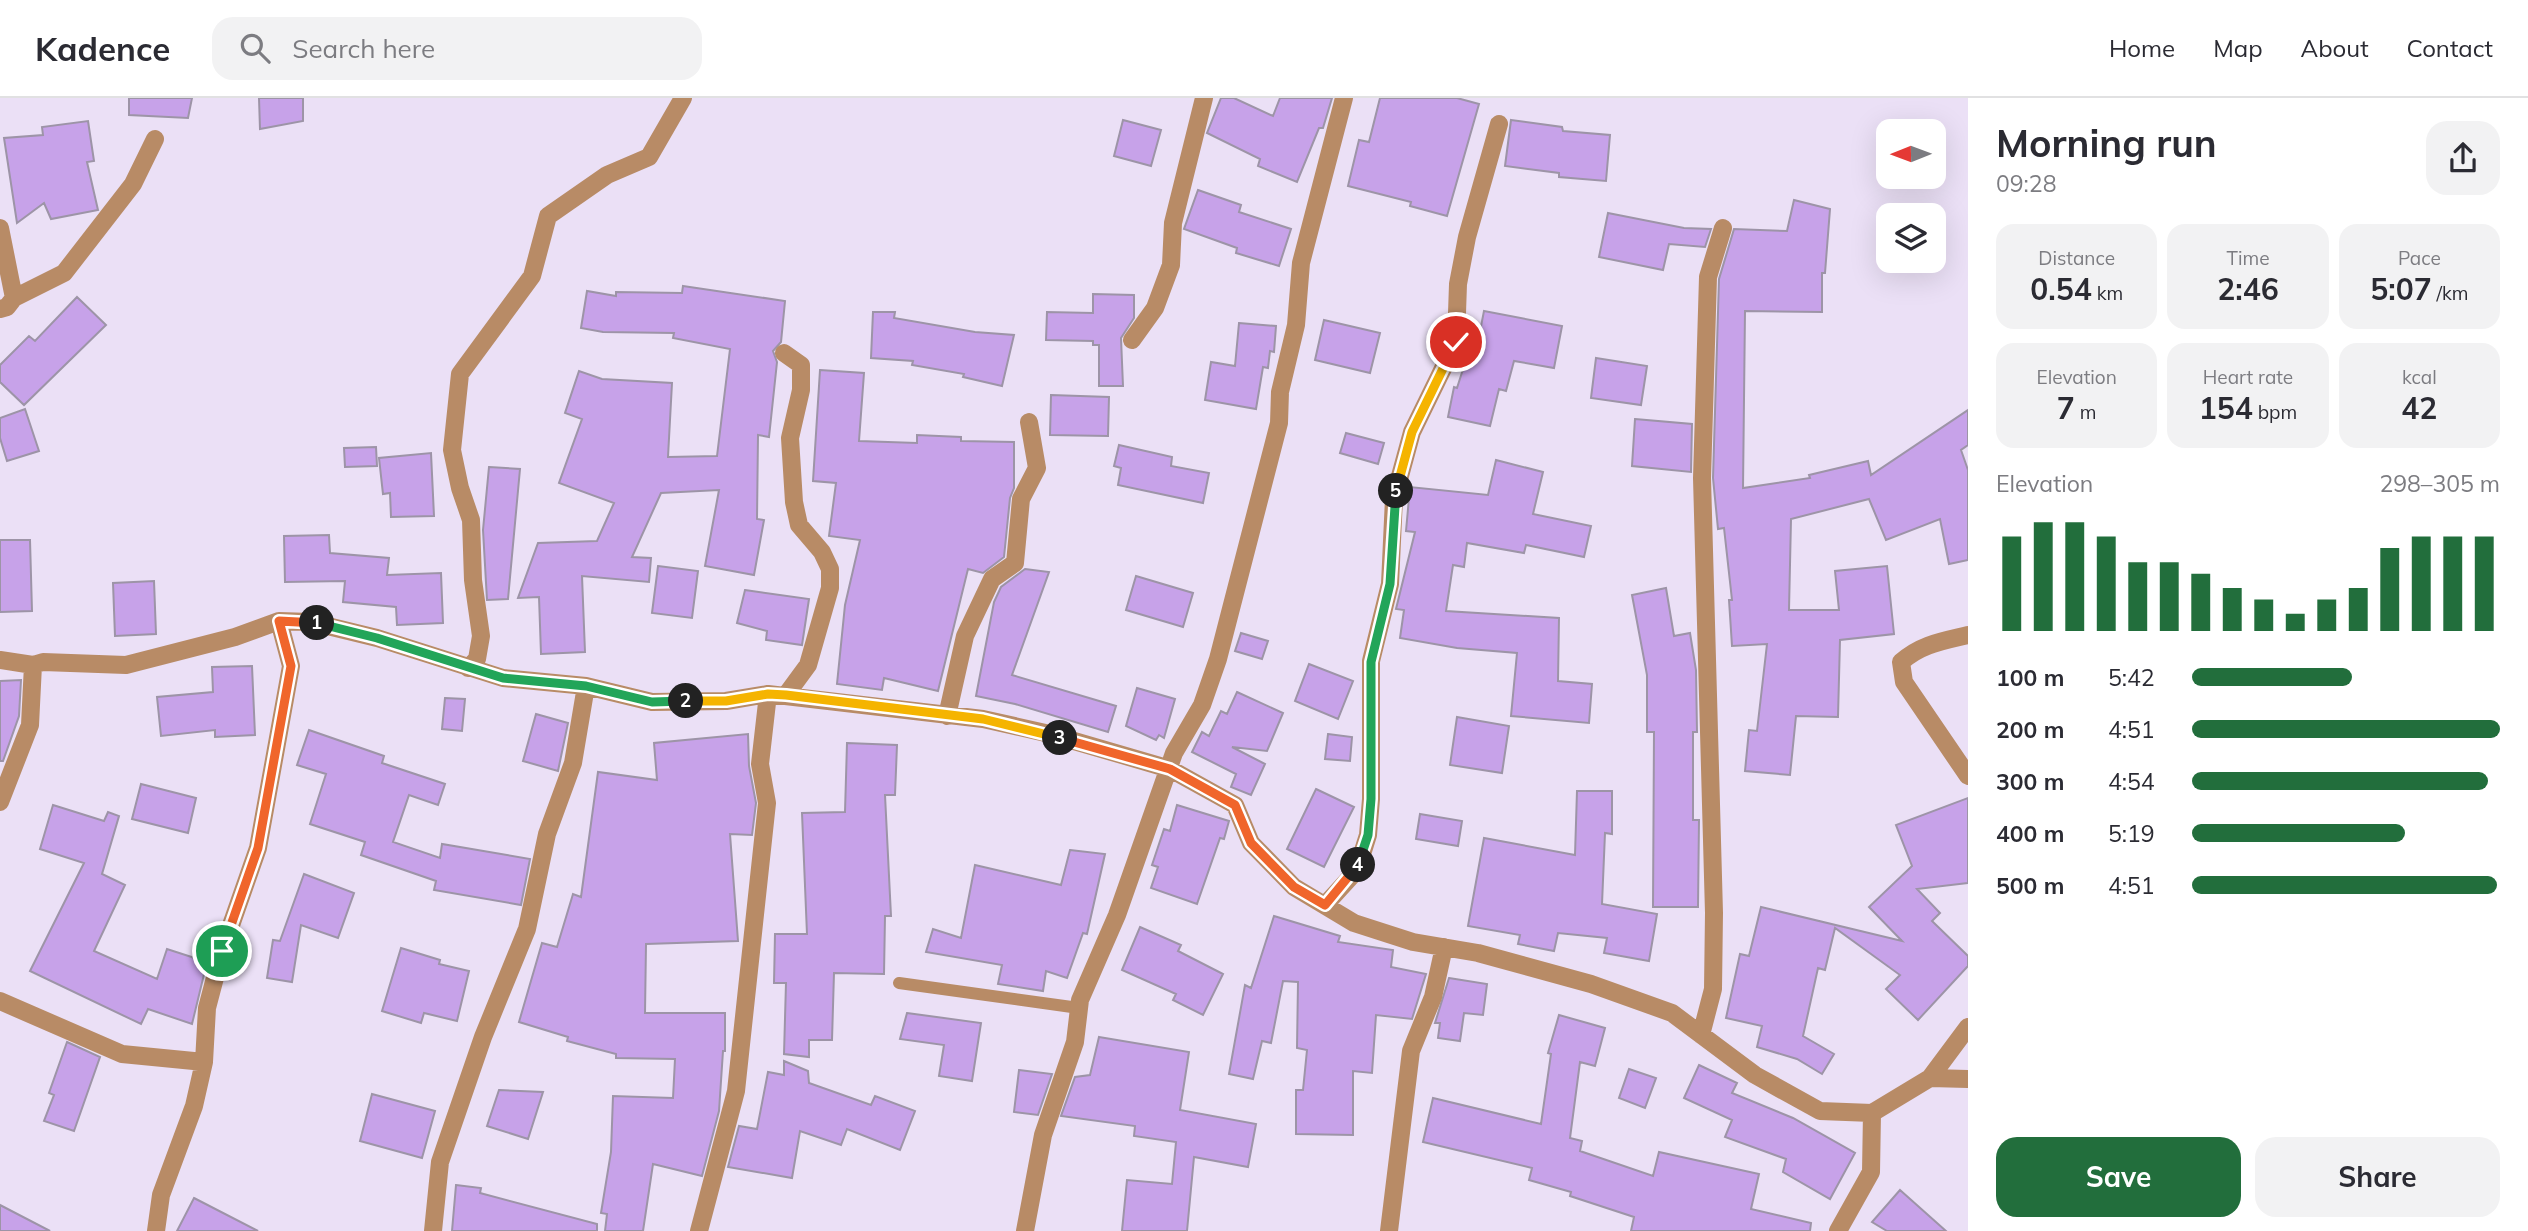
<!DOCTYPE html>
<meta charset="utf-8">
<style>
:root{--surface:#fff;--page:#f2f2f3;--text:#2b2b33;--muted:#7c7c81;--line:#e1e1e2;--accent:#226e3c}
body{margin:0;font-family:Mulish,sans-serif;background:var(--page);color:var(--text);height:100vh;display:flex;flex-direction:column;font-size:26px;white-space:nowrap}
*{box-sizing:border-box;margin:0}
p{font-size:23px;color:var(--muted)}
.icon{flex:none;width:38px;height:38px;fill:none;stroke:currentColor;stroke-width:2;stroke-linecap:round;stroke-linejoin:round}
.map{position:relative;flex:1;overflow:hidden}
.side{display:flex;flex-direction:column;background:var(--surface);width:560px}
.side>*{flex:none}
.needle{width:46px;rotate:269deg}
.controls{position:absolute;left:1876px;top:21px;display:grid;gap:14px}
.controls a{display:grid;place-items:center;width:70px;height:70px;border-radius:14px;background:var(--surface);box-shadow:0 7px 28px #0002;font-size:35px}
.pin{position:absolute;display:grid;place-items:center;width:60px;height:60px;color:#fff;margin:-30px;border:4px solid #fff;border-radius:50%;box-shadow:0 2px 7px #0007}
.km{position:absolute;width:35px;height:35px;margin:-18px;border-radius:50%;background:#222;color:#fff;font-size:19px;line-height:35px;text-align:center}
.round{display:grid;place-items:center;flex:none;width:74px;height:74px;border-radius:21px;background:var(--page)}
.overview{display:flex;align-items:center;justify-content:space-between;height:119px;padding:0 28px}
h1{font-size:38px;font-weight:700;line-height:52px}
.metrics{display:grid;grid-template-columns:repeat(3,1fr);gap:10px;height:119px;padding:7px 28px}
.metrics div{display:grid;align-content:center;border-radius:18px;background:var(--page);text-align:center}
.metrics b{font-size:30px;font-weight:700}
.metrics small{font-size:19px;font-weight:400}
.metrics p{font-size:19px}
.chart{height:196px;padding:14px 28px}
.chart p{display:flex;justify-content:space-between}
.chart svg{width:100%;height:126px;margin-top:7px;stroke:var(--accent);stroke-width:6}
.action{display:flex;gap:14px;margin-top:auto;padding:14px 28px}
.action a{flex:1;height:80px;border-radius:21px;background:var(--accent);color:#fff;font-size:28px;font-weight:700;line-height:80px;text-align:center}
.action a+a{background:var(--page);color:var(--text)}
ul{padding:0 28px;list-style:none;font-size:23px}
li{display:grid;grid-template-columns:112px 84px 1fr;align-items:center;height:52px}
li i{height:18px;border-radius:9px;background:var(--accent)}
header{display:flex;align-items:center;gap:42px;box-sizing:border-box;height:98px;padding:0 35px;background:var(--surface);border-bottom:2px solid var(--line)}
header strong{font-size:33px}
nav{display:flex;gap:38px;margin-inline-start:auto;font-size:24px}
.search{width:490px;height:63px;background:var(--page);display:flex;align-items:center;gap:18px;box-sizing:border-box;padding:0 24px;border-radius:21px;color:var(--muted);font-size:26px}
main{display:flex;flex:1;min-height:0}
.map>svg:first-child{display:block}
.building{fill:#c7a2e9;stroke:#9d94a7;stroke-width:2}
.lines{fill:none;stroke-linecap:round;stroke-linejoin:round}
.service{stroke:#b88b66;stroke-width:12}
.minor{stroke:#b88b66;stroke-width:18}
.split-1-casing{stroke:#fff;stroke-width:14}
.split-2-casing{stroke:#fff;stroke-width:14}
.split-3-casing{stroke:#fff;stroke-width:14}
.split-4-casing{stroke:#fff;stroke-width:14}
.split-5-casing{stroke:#fff;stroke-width:14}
.split-6-casing{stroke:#fff;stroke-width:14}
.split-1{stroke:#f0652b;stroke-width:9}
.split-2{stroke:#22a559;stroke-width:9}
.split-3{stroke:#f5b400;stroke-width:9}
.split-4{stroke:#f0652b;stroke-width:9}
.split-5{stroke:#22a559;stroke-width:9}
.split-6{stroke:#f5b400;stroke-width:9}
</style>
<header>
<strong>Kadence</strong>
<div class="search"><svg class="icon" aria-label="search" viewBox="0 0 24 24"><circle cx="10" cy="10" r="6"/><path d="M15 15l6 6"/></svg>Search here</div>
<nav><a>Home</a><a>Map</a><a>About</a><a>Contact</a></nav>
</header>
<main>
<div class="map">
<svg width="1968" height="1133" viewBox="0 0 1968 1133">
<rect width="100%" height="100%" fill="#ebe0f6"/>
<path class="building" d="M129 0H192L188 20 129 17Z
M259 0H303V23L260 31Z
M1221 0H1234L1273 18 1280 0H1332L1323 30H1319L1297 84 1258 68 1260 61 1207 35Z
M1380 0H1457L1479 6 1447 118 1410 108 1411 104 1348 88 1359 42 1369 44Z
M1123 22 1161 32 1151 68 1114 58Z
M1511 22 1562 29 1563 33 1610 37 1606 83 1559 79V75L1505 68Z
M88 23 94 63 87 64 98 112 51 121 44 105 17 125 4 40 43 37 42 29Z
M1198 92 1241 107 1239 114 1291 131 1279 168 1236 155 1237 150 1184 131Z
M1794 102 1830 111 1825 175H1822V214L1745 213 1743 390 1810 380 1809 377 1868 363 1871 377 1968 312V347L1961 352 1968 372V462L1949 466 1940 421 1886 442 1869 401 1791 421 1789 512H1839L1835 473 1887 468 1894 536 1840 542 1838 619 1796 618 1790 677 1745 673 1749 632 1757 633 1767 546 1732 548 1729 502H1732L1724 430 1718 431 1713 380 1719 181 1734 131 1787 133Z
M1608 115 1684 130 1711 131 1705 149 1669 146 1663 172 1599 159Z
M683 188 785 203 781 244 773 253 777 264 769 339 758 337 757 421 764 422 754 477 705 468 719 392 661 395 632 459 651 460 649 484 582 478 585 554 541 556 539 499 518 500 538 445 597 443 614 405 559 385 582 321 565 315 579 273 602 281 672 285 668 359 717 358 730 251 673 240 674 235 603 234 581 230 587 193 616 198V194L682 195Z
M1093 196 1134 197V220L1121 240 1123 288H1099V247H1093V243L1046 242 1047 214 1093 215Z
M77 199 106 227 24 307 0 284V267L29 238 35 243Z
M1484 213 1562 228 1554 270 1514 263 1506 293 1499 291 1490 328 1448 319 1454 289 1457 290 1466 262 1474 264Z
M873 214H895L894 220 975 234 1014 237 1002 288 963 279 964 276 912 267 913 263 871 260Z
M1324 222 1380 235 1370 275 1315 262Z
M1239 225 1276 228 1274 254 1270 253 1268 270 1263 269 1256 311 1205 302 1211 264 1235 268Z
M1596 260 1647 268 1641 307 1591 300Z
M820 272 864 275 859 343 917 345V337L961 339V343L1014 344V390L1010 400 1004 459 983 475 968 471 938 593 884 580 882 592 837 586 845 507 860 442 829 438 836 385 813 383Z
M1051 297 1109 299 1108 338 1050 337Z
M25 311 39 353 7 363 0 340V320Z
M1635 321 1692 326 1691 374 1632 368Z
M1346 335 1384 345 1378 366 1340 355Z
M1119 347 1172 359 1171 368 1209 375 1203 405 1118 387 1121 370 1114 368Z
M376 349 377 368 345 369 344 350Z
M431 355 434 418 391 419 390 395 383 396 379 360Z
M1496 362 1543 374 1533 416 1591 428 1584 459 1526 447 1524 455 1467 445 1464 469 1453 467 1446 513 1559 520 1558 583 1592 586 1589 625 1511 618 1517 555 1457 550 1400 540 1404 512 1396 511 1415 434 1406 433 1410 389 1488 397Z
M489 369 520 371 508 501 487 502 483 432Z
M329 437 330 455 389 460 387 477 441 475 443 525 397 527 396 509 343 504 345 483 285 484 284 438Z
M0 442H30L32 513 0 514Z
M658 468 698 473 692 520 652 515Z
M1025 471 1049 474 1012 577 1116 608 1108 634 1015 606 976 598 994 504 1001 489Z
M1136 478 1193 495 1183 529 1126 512Z
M154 483 156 536 115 538 113 485Z
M1666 490 1674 538 1690 535 1696 572 1697 634H1693V722H1699L1698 809H1653L1654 634H1647V577L1632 497Z
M745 492 809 501 802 547 766 542 767 533 737 525Z
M1241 535 1268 543 1262 561 1235 553Z
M1309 566 1353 583 1338 621 1295 603Z
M252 568 255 637 215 639V632L161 638 157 599 213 594 212 569Z
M21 582 19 618 3 663H0V583Z
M1137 590 1175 601 1164 640 1159 637 1156 642 1126 628Z
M1237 594 1283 615 1267 653 1232 649 1265 666 1251 697 1231 689 1236 676 1192 654 1202 634 1209 638 1221 613 1227 616Z
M445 600 465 601 462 633 442 631Z
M536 616 568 625 558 673 523 663Z
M1457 619 1509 628 1502 675 1450 667Z
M309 632 384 658 382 665 445 686 438 707 409 697 393 744 440 760 442 746 530 761 521 807 434 792 436 783 361 757 365 744 310 726 326 676 297 667Z
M748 636 749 668 756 705 752 737 730 736 738 843 646 846 645 915H725V953H723L719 1013 702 1078 653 1066 643 1133H605L607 1116 601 1115 611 1054 613 998 673 1000 675 961 616 960V956L567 943 568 939 519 924 542 845 557 849 573 796 581 799 598 674 657 682 654 645Z
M1328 636 1352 639 1350 663 1325 661Z
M847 645 897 647 895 697H885L891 818H885L884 876 834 875 832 942H809V959L784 956 786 885H774L775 836H807L802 715 845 714Z
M141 686 196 700 188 735 132 721Z
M1316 691 1354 709 1324 769 1287 751Z
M1577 693H1612V736L1605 735 1602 806 1657 816 1649 863 1604 855 1607 840 1558 835 1554 853 1518 846 1520 837 1468 828 1484 740 1575 757Z
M1968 700V785L1917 791 1940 815 1932 823 1968 858V868L1918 922 1886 891 1900 877 1835 830 1825 872 1818 870 1803 938 1834 956 1822 976 1797 961 1757 949 1762 928 1726 920 1740 856 1749 858 1761 809 1902 843 1869 809 1912 768 1896 727Z
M53 707 104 723 108 714 119 718 102 776 125 787 94 853 157 881 167 851 207 864 192 926 148 911 141 926 30 873 84 765 40 751Z
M1177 707 1229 723 1224 741 1220 740 1197 806 1151 790 1158 769 1152 767 1164 731 1170 733Z
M1420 716 1462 723 1458 748 1416 741Z
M1070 752 1105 756 1087 836 1083 835 1067 880 1046 873 1043 893 998 886 1002 867 926 854 933 831 961 840 975 767 1061 787Z
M304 776 354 795 338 840 301 827 292 884 267 880 273 842 280 843Z
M1274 818 1340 838 1338 844 1393 852 1391 869 1426 876 1412 921 1376 917 1372 975 1353 973V1037L1296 1036V992H1303L1307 952 1297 950 1298 884 1283 883 1271 945 1262 943 1253 981 1229 976 1245 887 1251 890Z
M1140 829 1181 847 1178 853 1223 876 1203 917 1173 902 1176 896 1122 872Z
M401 850 440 862 439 866 469 873 457 923 424 915 421 925 382 913Z
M1449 880 1487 886 1483 917 1464 915 1460 943 1438 940 1440 925H1435Z
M907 915 981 925 972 983 939 978 944 947 900 941Z
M1559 917 1605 930 1595 968 1580 964 1570 1040 1582 1043 1580 1053 1653 1078 1659 1054 1759 1076 1751 1111 1811 1125 1810 1133H1631L1634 1119 1570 1098 1571 1094 1529 1082 1532 1070 1423 1044 1433 1000 1541 1026 1551 956 1548 955Z
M1099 939 1189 954 1180 1012 1256 1026 1248 1069 1194 1059 1187 1133H1122L1127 1082 1172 1086 1176 1044 1134 1038 1135 1028 1061 1018 1075 979 1090 977Z
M67 944 100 959 74 1033 44 1023 54 997 49 995Z
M784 963 808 973 809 985 871 1007 875 998 915 1013 900 1052 847 1031 841 1047 800 1033 792 1080 728 1069 739 1028 757 1031 768 974 784 977Z
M1699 967 1737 985 1732 995 1793 1020 1855 1055 1830 1101 1783 1074 1786 1061 1725 1039 1732 1022 1684 1000Z
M1629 971 1656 980 1645 1010 1619 1000Z
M1019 972 1052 976 1038 1017 1014 1014Z
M499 992 543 994 528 1041 487 1028Z
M372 996 435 1013 422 1060 360 1043Z
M456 1087 481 1090 480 1095 597 1126V1133H452Z
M1900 1092 1946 1133H1887L1872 1124Z
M194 1100 258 1133H177Z
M0 1107 50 1133H0Z"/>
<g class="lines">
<path class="service" d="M899 885 1079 910"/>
<path class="minor" d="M0 130 14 200
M0 211 7 209 14 200 64 175 133 86 155 41
M1132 242 1155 210 1171 167 1173 125 1204 0
M784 255 801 267V292L790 340 794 404 799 427 822 454 830 471V490L808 567 786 597
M1968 537C1943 543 1921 546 1901 564L1904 584 1968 678
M0 562 33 567 43 564 126 567 235 539 279 523 311 524 377 540 503 580 586 588 652 604 726 603 768 596 983 621 1050 636 1170 671 1235 707 1251 745 1294 789 1354 825 1413 844 1478 855 1591 886 1672 915 1755 977 1820 1013 1872 1015 1930 980 1968 929
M468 570 477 561 481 538 473 482 471 422 460 390 452 352 460 276 532 178 548 118 607 77 649 59 683 0
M947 618 965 538 992 481 1015 465 1021 401 1037 370 1029 324
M0 704 30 627 33 567
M1325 807 1357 772 1368 737 1371 701V563L1390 486 1394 400 1412 334 1456 244 1458 186 1467 139 1499 26
M0 903 122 956 204 964
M1701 937 1713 891 1714 815 1702 380 1708 179 1723 130
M1930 980 1968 981
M156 1133 161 1097 194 1008 204 964 207 910 222 853 258 750 291 568 279 523
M433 1133 440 1064 483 939 527 831 547 736 573 665 586 588
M699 1133 736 993 767 705 760 666 768 596
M1025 1133 1043 1037 1075 944 1080 902 1117 817 1174 655 1202 607 1218 561 1279 325 1280 294 1296 227 1301 165 1344 0
M1389 1133 1411 953 1433 899 1444 849
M1838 1133 1871 1074 1872 1015"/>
</g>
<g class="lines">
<g class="split-1-casing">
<path id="split-1" d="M222 853 258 750 291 568 279 523 317 525"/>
</g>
<g class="split-2-casing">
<path id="split-2" d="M317 525 377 540 503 580 586 588 652 604 686 603"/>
</g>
<g class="split-3-casing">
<path id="split-3" d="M686 603H726L768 596 786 597 983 621 1060 640"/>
</g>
<g class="split-4-casing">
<path id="split-4" d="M1060 640 1170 671 1235 707 1251 745 1294 789 1325 807 1358 767"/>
</g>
<g class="split-5-casing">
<path id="split-5" d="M1358 767 1368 737 1371 701V564L1390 486 1396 393"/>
</g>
<g class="split-6-casing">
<path id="split-6" d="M1396 393 1412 334 1456 244"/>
</g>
<use href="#split-1" class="split-1"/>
<use href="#split-2" class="split-2"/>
<use href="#split-3" class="split-3"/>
<use href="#split-4" class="split-4"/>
<use href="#split-5" class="split-5"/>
<use href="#split-6" class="split-6"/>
</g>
</svg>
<div class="controls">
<a><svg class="needle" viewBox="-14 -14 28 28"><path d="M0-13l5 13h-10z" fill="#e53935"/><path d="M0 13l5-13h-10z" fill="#7c7c81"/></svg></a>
<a><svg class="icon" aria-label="layers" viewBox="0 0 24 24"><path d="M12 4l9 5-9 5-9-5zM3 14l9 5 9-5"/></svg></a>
</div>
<div class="pin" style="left:222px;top:853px;background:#1e9e55"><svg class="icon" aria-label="arrive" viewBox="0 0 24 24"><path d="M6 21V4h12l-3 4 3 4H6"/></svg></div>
<div class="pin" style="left:1456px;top:244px;background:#d93025"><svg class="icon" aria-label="check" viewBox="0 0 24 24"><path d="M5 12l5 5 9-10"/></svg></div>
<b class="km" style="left:317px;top:525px">1</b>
<b class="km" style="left:686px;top:603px">2</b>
<b class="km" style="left:1060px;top:640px">3</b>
<b class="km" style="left:1358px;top:767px">4</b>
<b class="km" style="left:1396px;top:393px">5</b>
</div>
<section class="side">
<div class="overview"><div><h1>Morning run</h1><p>09:28</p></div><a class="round"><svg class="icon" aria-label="share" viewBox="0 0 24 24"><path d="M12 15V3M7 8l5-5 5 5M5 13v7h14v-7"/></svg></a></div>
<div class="metrics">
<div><p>Distance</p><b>0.54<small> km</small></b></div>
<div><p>Time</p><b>2:46</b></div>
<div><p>Pace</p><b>5:07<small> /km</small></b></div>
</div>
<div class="metrics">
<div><p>Elevation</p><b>7<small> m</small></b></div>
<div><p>Heart rate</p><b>154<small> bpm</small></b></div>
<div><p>kcal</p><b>42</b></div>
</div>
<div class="chart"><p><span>Elevation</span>298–305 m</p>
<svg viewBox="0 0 160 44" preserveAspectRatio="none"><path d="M5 44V11M15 44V6M25 44V6M35 44V11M45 44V20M55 44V20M65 44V24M75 44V29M85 44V33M95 44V38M105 44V33M115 44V29M125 44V15M135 44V11M145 44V11M155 44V11"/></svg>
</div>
<ul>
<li><b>100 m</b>5:42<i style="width:52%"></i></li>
<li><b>200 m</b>4:51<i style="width:100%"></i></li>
<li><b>300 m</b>4:54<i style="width:96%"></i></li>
<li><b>400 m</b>5:19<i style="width:69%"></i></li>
<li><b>500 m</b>4:51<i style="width:99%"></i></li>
</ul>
<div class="action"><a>Save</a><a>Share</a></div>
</section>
</main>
